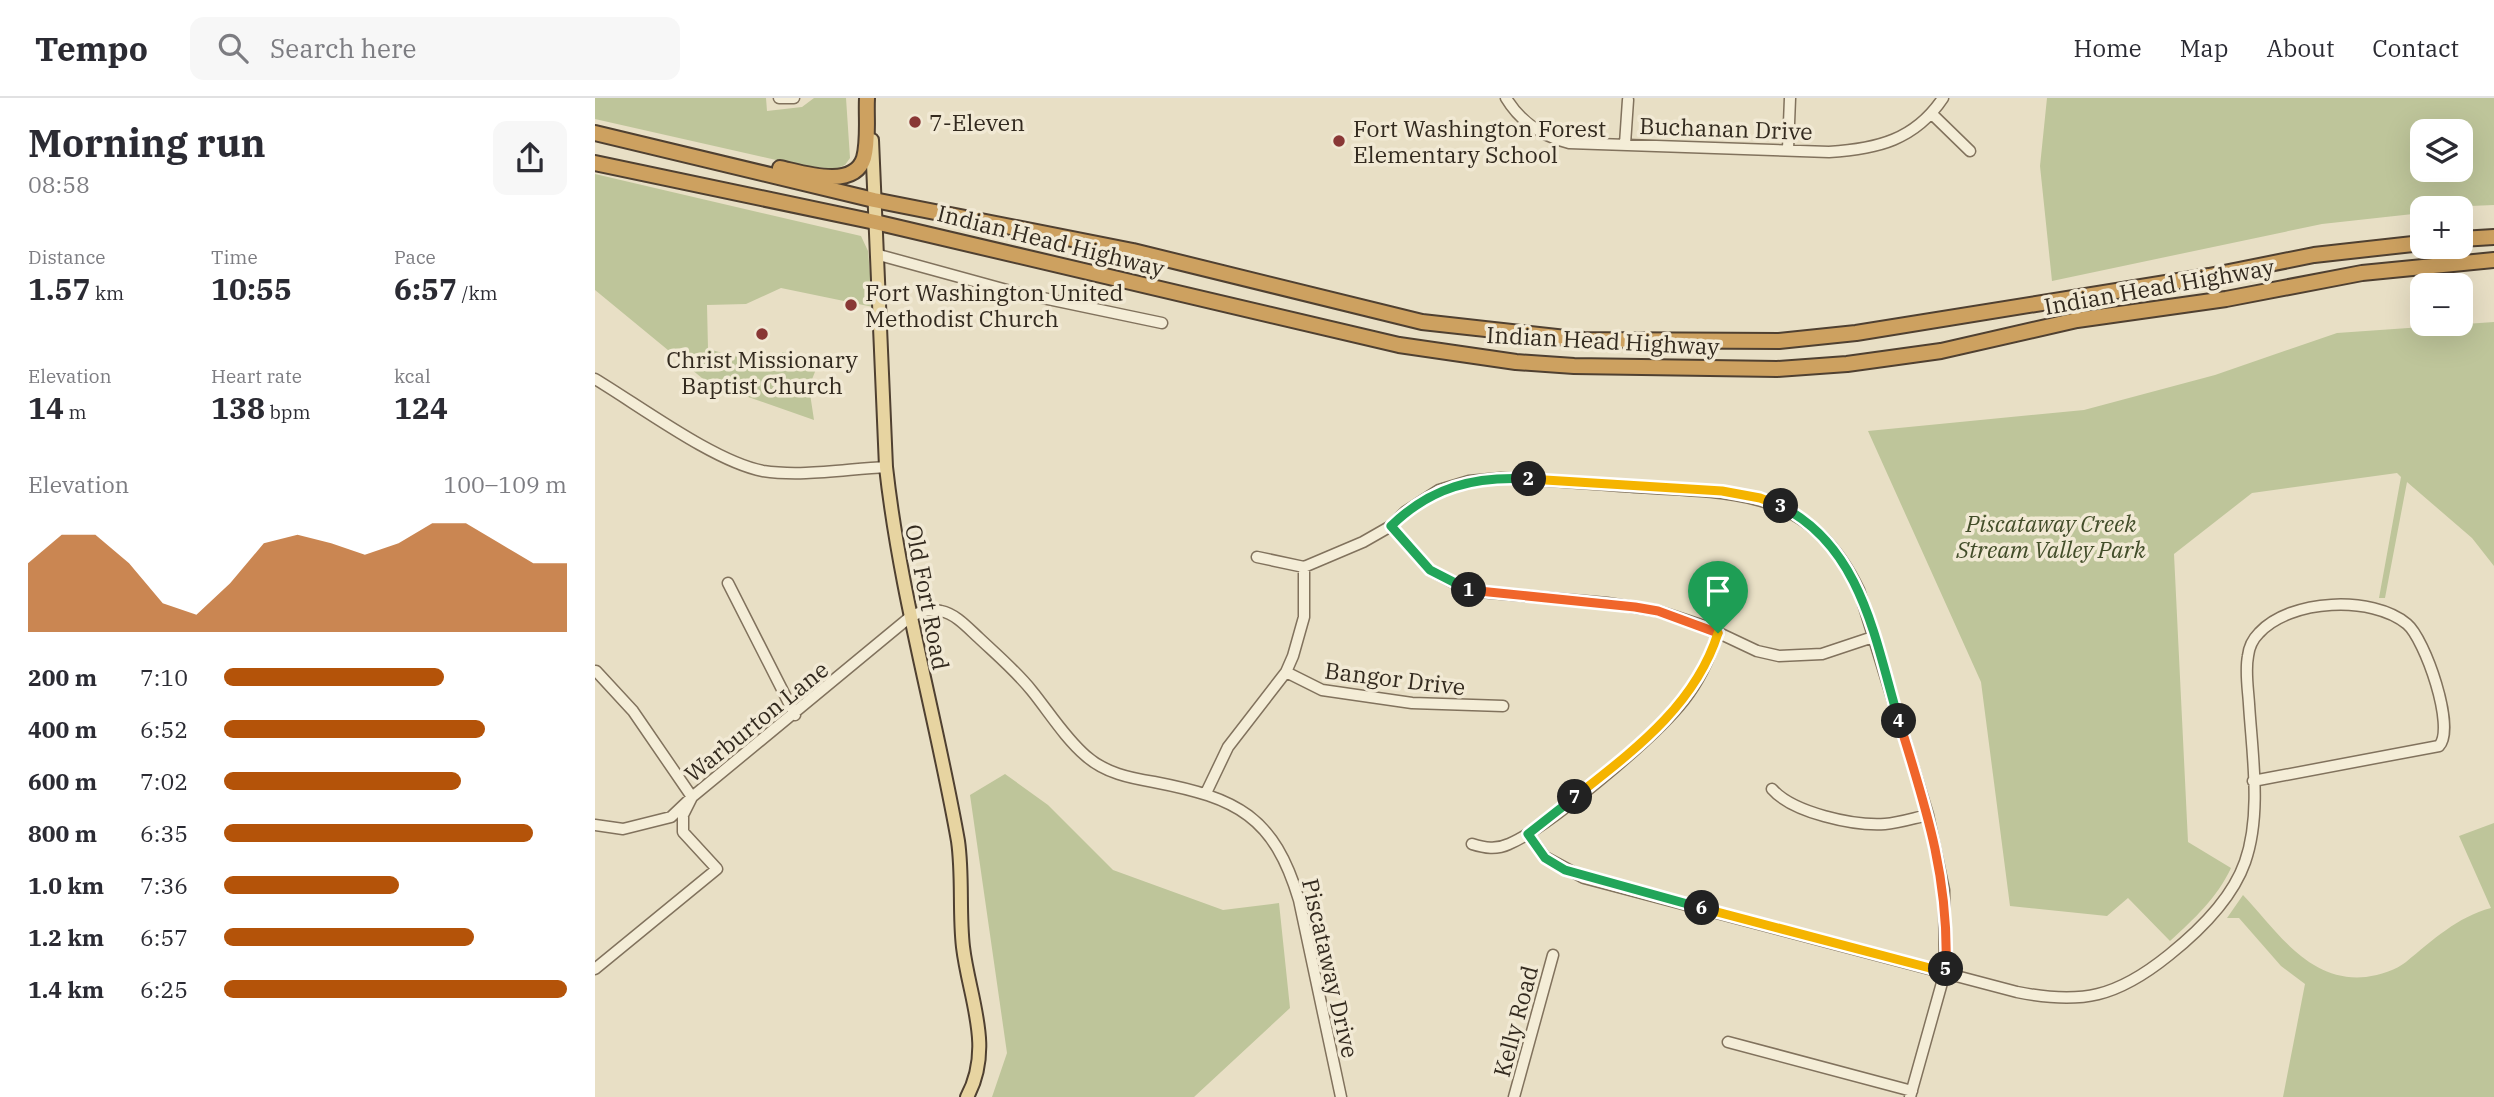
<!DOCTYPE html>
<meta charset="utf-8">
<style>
:root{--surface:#fff;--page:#f7f7f7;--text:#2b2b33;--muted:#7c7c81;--line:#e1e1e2;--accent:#b45309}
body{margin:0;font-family:"IBM Plex Serif",serif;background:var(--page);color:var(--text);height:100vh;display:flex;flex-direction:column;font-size:26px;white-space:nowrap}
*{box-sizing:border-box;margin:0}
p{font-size:23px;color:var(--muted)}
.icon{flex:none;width:38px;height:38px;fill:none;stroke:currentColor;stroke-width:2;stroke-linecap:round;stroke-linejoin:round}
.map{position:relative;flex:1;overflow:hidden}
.side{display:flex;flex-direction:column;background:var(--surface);width:595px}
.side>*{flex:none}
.controls{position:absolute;left:1815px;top:21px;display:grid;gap:14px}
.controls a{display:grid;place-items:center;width:63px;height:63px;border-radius:14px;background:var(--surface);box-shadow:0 7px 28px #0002;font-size:35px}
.pin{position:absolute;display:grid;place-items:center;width:60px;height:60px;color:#fff;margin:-72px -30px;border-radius:50% 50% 50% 0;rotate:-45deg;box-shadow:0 0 7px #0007}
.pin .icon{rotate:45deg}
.km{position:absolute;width:35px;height:35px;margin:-18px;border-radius:50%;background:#222;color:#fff;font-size:19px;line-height:35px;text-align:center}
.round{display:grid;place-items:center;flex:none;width:74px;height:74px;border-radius:14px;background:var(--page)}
.head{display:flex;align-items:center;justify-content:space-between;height:119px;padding:0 28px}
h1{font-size:38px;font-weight:800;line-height:52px}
.stats{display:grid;grid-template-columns:repeat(3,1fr);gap:10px;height:119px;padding:7px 28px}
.stats div{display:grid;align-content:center}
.stats b{font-size:30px;font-weight:800}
.stats small{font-size:19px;font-weight:400}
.stats p{font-size:19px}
.chart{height:196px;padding:14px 28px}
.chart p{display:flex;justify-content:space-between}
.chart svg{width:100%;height:126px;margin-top:7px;fill:var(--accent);opacity:.7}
ul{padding:0 28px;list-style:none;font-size:23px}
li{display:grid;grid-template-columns:112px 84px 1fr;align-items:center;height:52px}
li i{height:18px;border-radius:9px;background:var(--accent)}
header{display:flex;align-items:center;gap:42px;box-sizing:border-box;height:98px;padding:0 35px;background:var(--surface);border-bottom:2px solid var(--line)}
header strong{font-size:33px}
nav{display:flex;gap:38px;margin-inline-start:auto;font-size:24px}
.search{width:490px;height:63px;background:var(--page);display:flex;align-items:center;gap:18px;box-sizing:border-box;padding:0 24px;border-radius:14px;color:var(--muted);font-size:26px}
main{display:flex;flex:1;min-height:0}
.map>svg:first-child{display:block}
.green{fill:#bec59a;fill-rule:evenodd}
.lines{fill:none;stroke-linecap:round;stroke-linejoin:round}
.minor-casing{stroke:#81725d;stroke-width:13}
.major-casing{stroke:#4f4031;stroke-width:16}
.highway-casing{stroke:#4f4031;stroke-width:18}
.minor{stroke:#f4edd7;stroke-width:10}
.major{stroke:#e7d4a1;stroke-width:12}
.highway{stroke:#cda160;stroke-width:14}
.split-1-casing{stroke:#fff;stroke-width:14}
.split-2-casing{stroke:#fff;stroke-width:14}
.split-3-casing{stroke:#fff;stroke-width:14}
.split-4-casing{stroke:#fff;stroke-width:14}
.split-5-casing{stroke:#fff;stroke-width:14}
.split-6-casing{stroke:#fff;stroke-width:14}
.split-7-casing{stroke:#fff;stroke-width:14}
.split-8-casing{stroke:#fff;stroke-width:14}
.split-1{stroke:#f0652b;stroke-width:9}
.split-2{stroke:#22a559;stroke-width:9}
.split-3{stroke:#f5b400;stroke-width:9}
.split-4{stroke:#22a559;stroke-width:9}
.split-5{stroke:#f0652b;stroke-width:9}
.split-6{stroke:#f5b400;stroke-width:9}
.split-7{stroke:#22a559;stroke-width:9}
.split-8{stroke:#f5b400;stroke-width:9}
.poi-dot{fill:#893735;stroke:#f1e9d4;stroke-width:2.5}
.labels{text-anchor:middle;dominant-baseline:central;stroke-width:7;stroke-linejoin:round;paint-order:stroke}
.poi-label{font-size:23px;fill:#332a1f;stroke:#f1e9d4;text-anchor:start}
.street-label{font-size:23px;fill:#332a1f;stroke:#f1e9d4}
.park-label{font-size:23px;font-style:italic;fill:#424d29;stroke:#f1e9d4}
</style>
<header>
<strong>Tempo</strong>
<div class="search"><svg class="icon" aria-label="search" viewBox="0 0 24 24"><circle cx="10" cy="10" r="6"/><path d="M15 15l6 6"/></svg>Search here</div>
<nav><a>Home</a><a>Map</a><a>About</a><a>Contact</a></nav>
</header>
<main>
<section class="side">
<div class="head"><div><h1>Morning run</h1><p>08:58</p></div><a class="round"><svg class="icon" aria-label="share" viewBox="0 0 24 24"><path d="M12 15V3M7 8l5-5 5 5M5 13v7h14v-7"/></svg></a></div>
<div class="stats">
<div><p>Distance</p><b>1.57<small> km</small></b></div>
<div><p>Time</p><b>10:55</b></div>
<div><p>Pace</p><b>6:57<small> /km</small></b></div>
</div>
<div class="stats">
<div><p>Elevation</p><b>14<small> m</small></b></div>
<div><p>Heart rate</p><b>138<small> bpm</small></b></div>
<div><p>kcal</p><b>124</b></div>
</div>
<div class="chart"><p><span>Elevation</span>100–109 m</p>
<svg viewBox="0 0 160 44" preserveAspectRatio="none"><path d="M0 44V20L10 10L20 10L30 20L40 34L50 38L60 27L70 13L80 10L90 13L100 17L110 13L120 6L130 6L140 13L150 20L160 20V44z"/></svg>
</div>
<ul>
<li><b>200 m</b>7:10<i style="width:64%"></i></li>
<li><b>400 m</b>6:52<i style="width:76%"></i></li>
<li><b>600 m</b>7:02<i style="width:69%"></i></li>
<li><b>800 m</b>6:35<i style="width:90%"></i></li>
<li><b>1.0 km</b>7:36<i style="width:51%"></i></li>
<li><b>1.2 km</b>6:57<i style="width:73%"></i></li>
<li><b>1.4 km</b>6:25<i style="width:100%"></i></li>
</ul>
</section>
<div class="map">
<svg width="1899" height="999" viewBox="0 0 1899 999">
<rect width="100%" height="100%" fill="#e8dfc5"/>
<path class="green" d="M0 0H171L172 13 207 9 219 0H251L255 60 250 67 240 71 203 67 0 21Z
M1452 0H1899V107L1827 110V115L1727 126 1457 183 1445 68ZM1827 33H1866V72H1827Z
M0 76 266 138 273 153 278 209 186 190 151 206 112 207 113 251 168 266 188 254 225 261 214 289 219 322 113 285 0 192Z
M1899 224V468L1877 440 1812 384 1790 500H1784L1806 379 1802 375 1657 395 1579 456 1593 744 1636 770C1622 800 1599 821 1575 843L1533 800 1512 818 1415 808 1386 584 1273 333 1489 312 1620 277 1742 235Z
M410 676 453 707 518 772 628 812 684 805 695 910 599 999H397L412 955 375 697Z
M1899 725V999H1688L1710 886 1686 868 1644 820H1632L1648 797C1683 834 1714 885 1771 879 1785 877 1801 872 1811 864 1838 842 1862 819 1896 810L1864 738Z"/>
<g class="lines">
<g class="minor-casing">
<path id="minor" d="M184 0H199
M911 0C926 25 947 38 974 45L1234 54C1282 51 1320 42 1348 0
M1337 16 1375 53
M1030 46 1033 2
M1193 51 1195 0
M284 157 419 194 567 225
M0 281C45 308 120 364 168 373 207 379 251 371 291 369
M796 428 835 472 874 493 1012 505 1063 513 1109 528 1162 553 1184 558 1227 556 1278 539
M662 459 709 469 768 444 796 428 810 414 844 392 874 383 906 380C950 382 994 386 1039 389 1139 395 1214 389 1264 492L1333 717 1349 792 1350 874 1315 999
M133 485 200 617
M691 574 727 592 817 605 908 608
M1177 691C1198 715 1259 728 1290 726 1304 725 1319 720 1333 717
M611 695 633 649 691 574 698 558 709 519V469
M0 727 28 731 76 719 97 699 38 613 1 573
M933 736 950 759 989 780 1422 894C1487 907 1522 899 1574 857 1604 833 1637 801 1650 764 1667 716 1657 655 1654 606 1653 590 1650 573 1653 558 1654 549 1658 541 1664 535 1695 501 1777 497 1812 526 1830 541 1861 630 1844 648L1658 683
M877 746C890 750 901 752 914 746 954 729 1061 638 1089 602 1105 582 1115 559 1123 535
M0 871 122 771 88 734V717L97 699 315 519C325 514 334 510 346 513 361 516 373 530 384 540 402 557 421 573 437 593 454 614 470 640 491 658 510 675 535 680 559 684 642 700 679 718 704 802L746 999
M1133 944 1317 993
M919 999 958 857"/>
</g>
<g class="major-casing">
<path id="major" d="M277 42 291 369C305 496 341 618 363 743 368 778 364 814 368 849 374 900 399 949 372 999"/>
</g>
<g class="highway-casing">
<path id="highway" d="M0 35 279 102 538 153 827 224 989 242 1184 243 1261 235 1614 178 1719 157 1827 145
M0 65 280 124 804 247 921 264 979 268 1182 271 1252 266 1346 253 1482 222 1631 201 1767 175 1899 162
M185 70C208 75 259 92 269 60 274 42 271 18 272 0
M1866 141 1899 139"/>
</g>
<use href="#minor" class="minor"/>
<use href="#major" class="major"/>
<use href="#highway" class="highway"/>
</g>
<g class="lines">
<g class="split-1-casing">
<path id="split-1" d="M874 492 1040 509 1063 513 1123 535"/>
</g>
<g class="split-2-casing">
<path id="split-2" d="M874 492 835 472 796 428C836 389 879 378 934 381"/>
</g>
<g class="split-3-casing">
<path id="split-3" d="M934 381 1127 393 1165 400 1186 408"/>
</g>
<g class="split-4-casing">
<path id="split-4" d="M1186 408C1268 450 1280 543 1304 623"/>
</g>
<g class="split-5-casing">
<path id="split-5" d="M1304 623C1331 710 1354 779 1351 871"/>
</g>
<g class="split-6-casing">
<path id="split-6" d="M1107 810 1350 874 1351 871"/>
</g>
<g class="split-7-casing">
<path id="split-7" d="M980 699 933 736 950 760 970 772 1107 810"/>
</g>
<g class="split-8-casing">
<path id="split-8" d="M980 699C1038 653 1100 608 1123 535"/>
</g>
<use href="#split-1" class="split-1"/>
<use href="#split-2" class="split-2"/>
<use href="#split-3" class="split-3"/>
<use href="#split-4" class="split-4"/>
<use href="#split-5" class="split-5"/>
<use href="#split-6" class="split-6"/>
<use href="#split-7" class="split-7"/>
<use href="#split-8" class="split-8"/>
</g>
<g class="poi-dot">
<circle cx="320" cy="24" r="7"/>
<circle cx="744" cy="43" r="7"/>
<circle cx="256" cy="207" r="7"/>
<circle cx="167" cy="236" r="7"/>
</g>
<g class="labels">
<g class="poi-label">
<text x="334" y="24">7-Eleven</text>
<text x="758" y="30">Fort Washington Forest<tspan x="758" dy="26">Elementary School</tspan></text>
<text x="270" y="194">Fort Washington United<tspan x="270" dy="26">Methodist Church</tspan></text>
<text x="167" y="261" text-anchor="middle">Christ Missionary<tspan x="167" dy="26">Baptist Church</tspan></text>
</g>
<g class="street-label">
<text transform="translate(1131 30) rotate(2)">Buchanan Drive</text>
<text transform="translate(456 142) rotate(14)">Indian Head Highway</text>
<text transform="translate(1564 188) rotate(-10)">Indian Head Highway</text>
<text transform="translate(1008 242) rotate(3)">Indian Head Highway</text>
<text transform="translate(333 499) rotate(79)">Old Fort Road</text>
<text transform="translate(800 580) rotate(7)">Bangor Drive</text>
<text transform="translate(161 623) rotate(-39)">Warburton Lane</text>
<text transform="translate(736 870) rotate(77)">Piscataway Drive</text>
<text transform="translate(920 923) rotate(-75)">Kelly Road</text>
</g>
<g class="park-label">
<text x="1456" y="425">Piscataway Creek<tspan x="1456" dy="26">Stream Valley Park</tspan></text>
</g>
</g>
</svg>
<div class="controls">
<a><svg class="icon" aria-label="layers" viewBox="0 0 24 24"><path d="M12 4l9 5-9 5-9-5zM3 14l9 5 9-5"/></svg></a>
<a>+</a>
<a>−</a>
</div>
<div class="pin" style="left:1123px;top:535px;background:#1e9e55"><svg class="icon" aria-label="arrive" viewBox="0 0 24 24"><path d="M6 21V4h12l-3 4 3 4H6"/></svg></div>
<b class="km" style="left:874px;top:492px">1</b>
<b class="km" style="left:934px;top:381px">2</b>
<b class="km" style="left:1186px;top:408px">3</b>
<b class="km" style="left:1304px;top:623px">4</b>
<b class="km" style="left:1351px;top:871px">5</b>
<b class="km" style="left:1107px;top:810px">6</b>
<b class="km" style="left:980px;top:699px">7</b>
</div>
</main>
